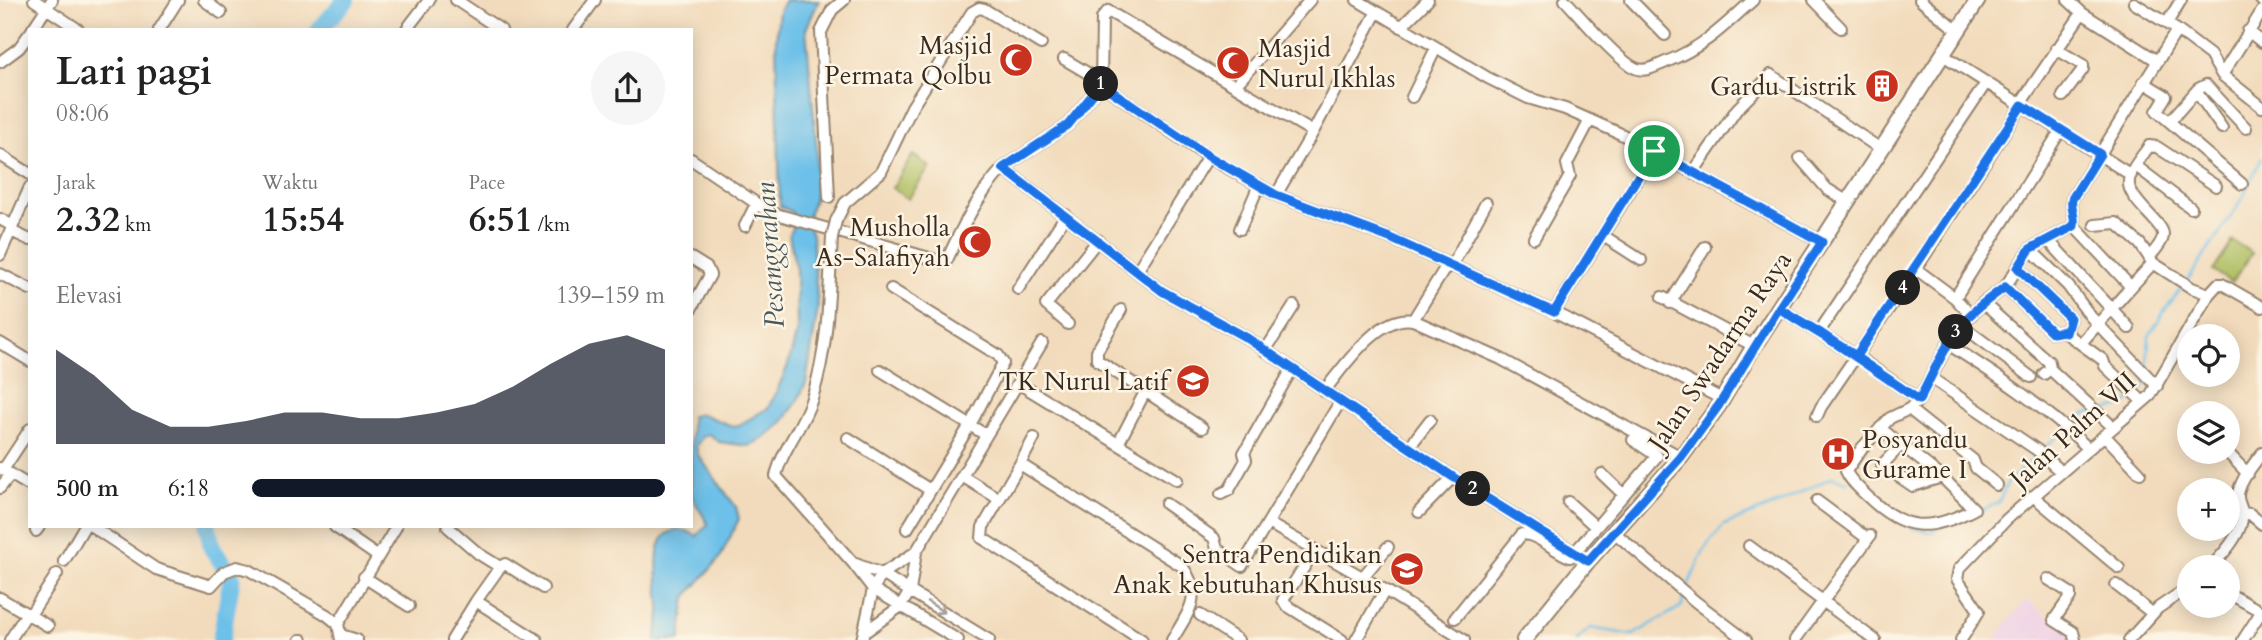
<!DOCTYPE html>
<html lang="id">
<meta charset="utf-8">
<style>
:root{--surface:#fff;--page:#f6f6f6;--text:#222;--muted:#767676;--accent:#111827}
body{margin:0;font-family:Cardo,serif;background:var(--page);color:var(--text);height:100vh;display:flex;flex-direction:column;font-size:26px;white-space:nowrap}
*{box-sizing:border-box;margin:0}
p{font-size:23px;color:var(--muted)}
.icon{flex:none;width:38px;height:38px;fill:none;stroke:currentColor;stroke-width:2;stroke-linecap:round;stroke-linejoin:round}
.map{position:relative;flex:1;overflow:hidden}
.details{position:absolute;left:28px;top:28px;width:665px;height:500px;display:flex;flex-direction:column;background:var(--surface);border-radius:0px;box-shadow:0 4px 18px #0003}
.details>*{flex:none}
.fabs{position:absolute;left:2177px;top:324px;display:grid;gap:14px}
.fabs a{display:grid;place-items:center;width:63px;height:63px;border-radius:50%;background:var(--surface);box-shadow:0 4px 18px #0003;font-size:35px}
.pin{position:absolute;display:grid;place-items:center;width:60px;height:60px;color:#fff;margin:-30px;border:4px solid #fff;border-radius:50%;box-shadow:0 2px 7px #0007}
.km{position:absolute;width:35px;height:35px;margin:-18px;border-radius:50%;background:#222;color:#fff;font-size:19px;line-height:35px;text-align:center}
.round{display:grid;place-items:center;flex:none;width:74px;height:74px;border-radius:37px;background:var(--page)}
.overview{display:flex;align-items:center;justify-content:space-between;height:119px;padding:0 28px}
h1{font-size:38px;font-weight:700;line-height:52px}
.figures{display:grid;grid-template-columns:repeat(3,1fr);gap:10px;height:119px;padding:7px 28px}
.figures div{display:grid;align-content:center}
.figures b{font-size:35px;font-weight:700}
.figures small{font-size:19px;font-weight:400}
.figures p{font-size:19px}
.chart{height:196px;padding:14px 28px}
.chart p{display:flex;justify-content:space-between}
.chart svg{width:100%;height:126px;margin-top:7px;fill:var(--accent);opacity:.7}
ul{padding:0 28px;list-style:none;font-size:23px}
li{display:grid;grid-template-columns:112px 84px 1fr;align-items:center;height:52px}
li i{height:18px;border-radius:9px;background:var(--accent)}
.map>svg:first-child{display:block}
.built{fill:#efd0e6}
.green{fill:#adbe61;stroke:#747440;stroke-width:2}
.water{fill:#6cc0e9;stroke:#547584;stroke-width:2}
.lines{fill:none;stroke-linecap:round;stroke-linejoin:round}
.stream{stroke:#6cc0e9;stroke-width:2.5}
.river{stroke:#6cc0e9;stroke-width:18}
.minor-casing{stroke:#96826d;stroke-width:14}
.major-casing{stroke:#96826d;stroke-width:18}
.minor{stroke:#fff;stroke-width:10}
.major{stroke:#fff;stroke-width:14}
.minor-bridge-casing{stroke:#96826d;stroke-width:14;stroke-linecap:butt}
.minor-bridge{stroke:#fff;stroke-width:10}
.oneway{stroke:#a79f9a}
.route-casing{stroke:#fff;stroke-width:14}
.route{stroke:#1a73e8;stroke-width:9}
.labels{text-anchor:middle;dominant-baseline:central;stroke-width:5;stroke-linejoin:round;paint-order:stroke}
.poi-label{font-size:26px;fill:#3b2a1e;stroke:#fcf5e5;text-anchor:end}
.street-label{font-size:26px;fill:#3b2a1e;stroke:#fcf5e5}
.water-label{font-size:28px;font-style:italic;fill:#4a575b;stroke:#fcf5e5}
</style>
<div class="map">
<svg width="2262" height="640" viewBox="0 0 2262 640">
<rect width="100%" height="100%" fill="#fcf5e5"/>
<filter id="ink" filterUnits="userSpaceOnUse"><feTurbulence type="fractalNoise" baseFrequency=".0143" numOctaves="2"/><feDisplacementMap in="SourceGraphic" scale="14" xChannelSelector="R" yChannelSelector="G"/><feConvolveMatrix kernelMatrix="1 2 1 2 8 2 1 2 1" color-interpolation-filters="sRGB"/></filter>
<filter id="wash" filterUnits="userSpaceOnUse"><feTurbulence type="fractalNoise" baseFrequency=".00686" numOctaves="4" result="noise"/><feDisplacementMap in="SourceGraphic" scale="28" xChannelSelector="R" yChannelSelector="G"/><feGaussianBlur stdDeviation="1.57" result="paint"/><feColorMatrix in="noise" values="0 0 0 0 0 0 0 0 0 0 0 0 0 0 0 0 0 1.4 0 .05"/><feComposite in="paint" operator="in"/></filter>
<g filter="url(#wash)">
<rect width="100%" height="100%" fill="#f2dbbc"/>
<path class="built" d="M2026 599 2072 636 2069 640H1994Z"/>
<path class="green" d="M913 155 930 167 908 199 892 188Z
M2233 241 2252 253 2232 283 2213 271Z"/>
<path class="water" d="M785 0H819L806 29 817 151 815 197 809 213V226L812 235 818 308 806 383 797 402 782 423 767 436 749 446 719 442 709 434 703 436 696 446 698 455 736 507 739 519 720 558 686 597 680 640H655C657 631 660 621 660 612 662 593 643 528 682 530 686 530 693 534 697 536L708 524 691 495V416L702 414 732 426 739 425 768 408 777 391 788 365 797 332 796 270 789 234 794 223 792 212 780 206 776 41 779 11Z"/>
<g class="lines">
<path class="stream" d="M2188 280 2240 203 2262 157
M2147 369 2149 336 2167 307 2184 285
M2137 393 2145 386 2146 379
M2100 411 2123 406 2132 398
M2069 426 2085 414 2093 412
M2043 449 2064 430
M1977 512 1998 503 2007 484 2038 453
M1911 528 1931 532 1942 527
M1686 590 1705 548 1724 525 1780 503 1832 477 1847 482
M1577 640 1590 628 1633 635 1682 606 1683 596"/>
<path class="river" d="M319 30 346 0
M208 527 212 548 232 577 221 640"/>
</g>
</g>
<g filter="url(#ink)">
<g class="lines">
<g class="minor-casing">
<path id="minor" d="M34 0 79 30
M204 0 221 13
M456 0 501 30
M1357 0 1488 78 1528 98 1565 109 1621 134 1822 242
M1565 0C1580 16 1617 60 1635 68 1645 73 1656 66 1666 62 1705 46 1722 28 1753 0
M1631 0 1665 35
M1814 0 1841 28
M1920 0 1958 31
M2068 0 2082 13 2156 60
M2261 0 2262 1
M2134 3 2177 30
M2167 23 2181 0
M1401 27 1428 0
M32 30 52 0
M159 30 178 0
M406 30 429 0
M573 30 595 0
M2248 31 2262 42
M2056 49 2083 65V69L2063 96
M1943 55 2131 175
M1064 59 1101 81
M0 62 19 48 30 33
M2222 75 2262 107
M2143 82 2166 96 2157 111 2242 184
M1101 84 1208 157 1276 195 1390 238 1554 312 1722 399
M1101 84 1102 18 1108 11 1313 132
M1235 86 1310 0
M2196 91 2222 128
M1412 97 1436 48
M2020 104 2082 13
M2170 121 2198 89 2206 85 2246 128
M0 155 30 174
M1800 158 1827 189 1848 202
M691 159 769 212 943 262 947 260C962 227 978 195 1003 168L1068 125 1101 84
M2136 166 2191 208
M1003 168 1162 291 1247 338 1453 477 1588 561
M1694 171 1737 109 1771 75 1882 150
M1276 195 1313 132 1376 13
M829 197 821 32 832 10 844 0
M0 219 13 226
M836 221 845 203 881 172 912 107 972 12 979 8 984 9 1041 44
M2095 225 2116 223 2140 244 2153 263 2192 288 2209 294
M745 226 756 204
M2074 226 2131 287 2153 263
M1240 229 1259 185
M11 231 30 240
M1602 235 1641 260
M832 237C829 290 829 347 812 398 804 425 782 449 776 476L853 563
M1534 238 1570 176 1567 164 1590 120
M2049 241 2129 328
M2030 249 2068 286 2091 317 2157 386
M0 255 30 187
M691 258 707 268 710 275 691 309
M2149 258C2153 252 2163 243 2163 235 2164 224 2131 202 2129 185 2127 172 2143 156 2149 146L2157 147 2216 186
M1451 267 1486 203
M2018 268 2070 318 2066 333
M1916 269 1955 298 1971 315
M1137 271 1208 157
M0 274 30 289
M2005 287 2053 333 2063 331 2103 360 2105 366 2143 402
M891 289 998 355 1003 363 970 425 907 529
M1018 289 1066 215
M1662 297 1754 346
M1955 298 2061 130
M1670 303 1705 247
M1983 303 2049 362 2050 369 2044 374
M1779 308 1856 356 1919 400
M1121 310 1097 351V360L1202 428
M1554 312 1655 151
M1413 320 1447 265
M1068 324 1046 305 1098 240
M1961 325 2031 377
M1819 332 1986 83
M0 343 30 361
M2081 343 2131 287
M1948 344C1998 376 2045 407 2088 448
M1265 351 1294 306
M2050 369 2113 427
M880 370 986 435
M1931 378 2037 450 2061 472
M1018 383 1177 480
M1324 391C1344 367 1378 314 1413 320L1501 359 1681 457
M1909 409 1973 460 1976 468 1997 485
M1817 416 1821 407 1916 269 2022 105
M1880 428 1942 477 1974 509C1930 532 1904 532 1867 496 1859 488 1850 481 1846 471L1862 448 1890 418 1909 409 1919 400 1948 344 1961 325 1983 303 2005 287 2030 249 2074 226C2076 215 2070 209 2072 199L2177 30 2210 55 2222 75 2262 11
M2104 435 2140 473
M848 438 930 490
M1118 444 1145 392
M1901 445 1882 465 1913 486 1942 477
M1410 446 1430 420
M2227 452 2248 474
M1020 464 1034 438
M0 468 30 486
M3 470 30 429
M1602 474 1624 495
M962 476 999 499
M0 488 11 474
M1221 494 1229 490 1246 460 1244 453 1292 369
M2033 496 2119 568
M1817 501 1868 539
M1568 502 1596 527
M1166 504 1214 538 1217 549 1242 566 1340 402
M1419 512 1453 477
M2242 513 2250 514 2262 524
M1268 523 1385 590 1464 640
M93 527 156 569 211 586 224 572 237 567 249 570 327 615 338 624
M335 527 377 556
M448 527 479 554 500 567 505 564 543 588
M36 531 39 527
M1615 533 1696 602 1746 640
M1749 546 1875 640
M1315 550 1283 600 1286 605 1342 640
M64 561 84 527
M2211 567C2224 553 2245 531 2242 511 2240 503 2236 499 2239 490 2243 476 2254 464 2262 453
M364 577 409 606
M1361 579 1388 547
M2048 579 2070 593V597L2054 620 2073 632 2075 640
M2116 585 2152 613
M2228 593 2262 612
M0 598 48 626
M476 601 537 640
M30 615 57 574
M1200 615 1238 640
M1455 618 1522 534C1538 534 1554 551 1570 557L1574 553 1657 456 1633 440
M865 632 901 606 910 591 916 552
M341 635 357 640
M10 640 27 613
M300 640H302
M341 640 338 624 396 527
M452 640 476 601 500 567
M862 640 873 589 882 574 916 552 1042 343
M958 640 873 589 853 563 882 574 989 640
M1142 640 982 538 983 527 1020 464 1182 566C1204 596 1188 613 1172 640
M1356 640 1385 590
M1795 640 1870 536
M1961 640 1979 611 1957 579 1959 569 2007 519 2150 396 2209 294 2218 284H2222L2262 307
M2129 640 2158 608 2189 587
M2243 640 2261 612"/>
</g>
<g class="major-casing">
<path id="major" d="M1524 640 1588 561 1681 457 1719 405 1754 346 1978 0"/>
</g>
<use href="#minor" class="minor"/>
<use href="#major" class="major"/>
<g class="minor-bridge-casing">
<path id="minor-bridge" d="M832 237 836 221"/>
</g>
<use href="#minor-bridge" class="minor-bridge"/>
</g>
<defs><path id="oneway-shaft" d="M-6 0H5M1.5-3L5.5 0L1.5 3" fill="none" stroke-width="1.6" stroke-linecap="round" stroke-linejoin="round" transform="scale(1.75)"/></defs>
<use class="oneway" href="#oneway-shaft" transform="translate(936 607) rotate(32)"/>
</g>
<g class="lines" filter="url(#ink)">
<g class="route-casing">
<path id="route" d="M1654 151 1554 312 1390 238 1276 195 1208 156 1101 84 1068 125 1003 168 1162 291 1247 338 1453 477 1588 561 1681 457 1719 405 1779 308 1819 332 1919 400C1932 376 1943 349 1959 327 1972 311 1989 299 2005 287L2053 333 2063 331 2066 333 2070 318 2018 268 2030 249 2074 226C2076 215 2070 209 2072 199L2100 154 2022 105 1856 356C1831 340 1804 325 1779 308L1822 242 1654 151"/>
</g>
<use href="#route" class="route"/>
</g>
<defs>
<g id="mosque-disc" transform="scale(1.75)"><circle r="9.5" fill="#c8321e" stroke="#fcf5e5"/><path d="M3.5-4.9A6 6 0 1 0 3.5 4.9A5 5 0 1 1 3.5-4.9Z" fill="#fff"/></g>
<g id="building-disc" transform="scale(1.75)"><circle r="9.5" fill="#c8321e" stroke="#fcf5e5"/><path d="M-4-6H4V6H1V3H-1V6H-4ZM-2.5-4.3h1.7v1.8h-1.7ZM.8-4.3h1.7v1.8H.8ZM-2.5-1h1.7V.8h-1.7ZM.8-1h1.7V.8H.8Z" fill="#fff"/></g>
<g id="school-disc" transform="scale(1.75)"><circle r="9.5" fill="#c8321e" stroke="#fcf5e5"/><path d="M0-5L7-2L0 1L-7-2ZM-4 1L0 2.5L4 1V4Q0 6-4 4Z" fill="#fff"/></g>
<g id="hospital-disc" transform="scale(1.75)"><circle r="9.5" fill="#c8321e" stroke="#fcf5e5"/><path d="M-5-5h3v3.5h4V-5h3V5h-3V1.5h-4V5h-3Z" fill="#fff"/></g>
</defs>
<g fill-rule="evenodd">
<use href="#mosque-disc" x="1016" y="60"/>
<use href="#mosque-disc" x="1233" y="63"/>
<use href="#building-disc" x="1882" y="86"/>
<use href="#mosque-disc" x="975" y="242"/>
<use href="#school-disc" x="1193" y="381"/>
<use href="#hospital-disc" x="1838" y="454"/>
<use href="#school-disc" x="1407" y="569"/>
</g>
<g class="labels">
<g class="poi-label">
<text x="992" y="45">Masjid<tspan x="992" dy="30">Permata Qolbu</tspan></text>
<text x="1258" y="48" text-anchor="start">Masjid<tspan x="1258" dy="30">Nurul Ikhlas</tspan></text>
<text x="1857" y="86">Gardu Listrik</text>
<text x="950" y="227">Musholla<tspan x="950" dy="30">As-Salafiyah</tspan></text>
<text x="1168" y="381">TK Nurul Latif</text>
<text x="1862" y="439" text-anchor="start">Posyandu<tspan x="1862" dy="30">Gurame I</tspan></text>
<text x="1382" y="554">Sentra Pendidikan<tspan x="1382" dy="30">Anak kebutuhan Khusus</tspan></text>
</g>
<g class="street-label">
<text transform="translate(1720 351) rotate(-56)">Jalan Swadarma Raya</text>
<text transform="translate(2073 430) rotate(-42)">Jalan Palm VII</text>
</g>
<g class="water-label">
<text transform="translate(770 255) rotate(-94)">Pesanggrahan</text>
</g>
</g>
</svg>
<div class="fabs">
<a><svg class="icon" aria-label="locate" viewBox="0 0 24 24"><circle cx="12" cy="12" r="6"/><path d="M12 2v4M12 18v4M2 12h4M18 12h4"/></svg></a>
<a><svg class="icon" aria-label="layers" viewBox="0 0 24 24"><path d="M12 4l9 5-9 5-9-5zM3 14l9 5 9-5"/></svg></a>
<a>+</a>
<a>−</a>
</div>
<div class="pin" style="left:1654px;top:151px;background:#1e9e55"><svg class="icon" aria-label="arrive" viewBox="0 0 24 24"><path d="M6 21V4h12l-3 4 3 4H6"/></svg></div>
<b class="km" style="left:1101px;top:84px">1</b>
<b class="km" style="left:1473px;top:489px">2</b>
<b class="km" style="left:1956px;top:332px">3</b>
<b class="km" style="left:1903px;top:288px">4</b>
<section class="details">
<div class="overview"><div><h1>Lari pagi</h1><p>08:06</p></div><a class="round"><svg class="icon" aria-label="share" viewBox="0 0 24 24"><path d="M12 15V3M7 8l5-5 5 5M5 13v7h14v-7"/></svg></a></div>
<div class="figures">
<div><p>Jarak</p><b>2.32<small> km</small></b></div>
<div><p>Waktu</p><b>15:54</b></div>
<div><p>Pace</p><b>6:51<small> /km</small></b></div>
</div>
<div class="chart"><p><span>Elevasi</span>139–159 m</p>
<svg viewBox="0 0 160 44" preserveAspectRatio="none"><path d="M0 44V11L10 20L20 32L30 38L40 38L50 36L60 33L70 33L80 35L90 35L100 33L110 30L120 24L130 16L140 9L150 6L160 11V44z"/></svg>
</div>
<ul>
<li><b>500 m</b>6:18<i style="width:100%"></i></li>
</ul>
</section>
</div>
